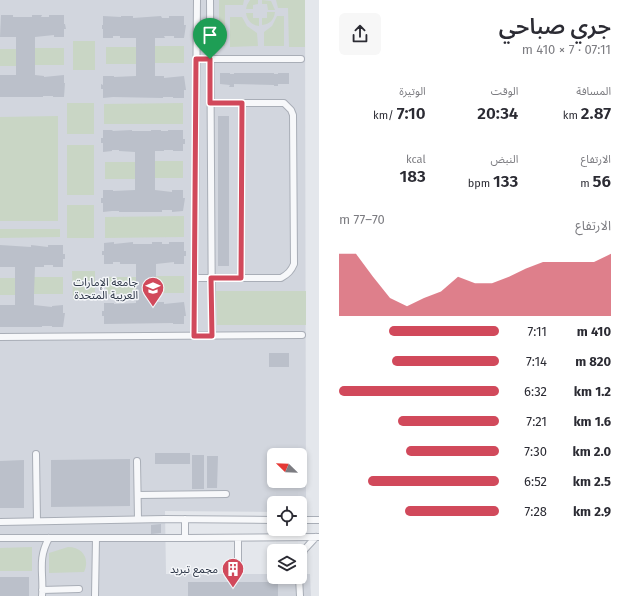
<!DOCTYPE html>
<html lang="ar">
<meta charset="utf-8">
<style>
:root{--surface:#fff;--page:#f7f7f7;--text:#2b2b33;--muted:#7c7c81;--accent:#d1495b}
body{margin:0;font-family:"Fira Sans","Noto Sans Arabic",sans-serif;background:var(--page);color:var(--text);direction:rtl;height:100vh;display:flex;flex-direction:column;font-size:15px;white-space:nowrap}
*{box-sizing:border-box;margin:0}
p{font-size:13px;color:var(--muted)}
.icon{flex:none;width:22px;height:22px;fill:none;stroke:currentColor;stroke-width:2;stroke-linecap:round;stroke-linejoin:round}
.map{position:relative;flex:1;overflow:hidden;direction:ltr}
.drawer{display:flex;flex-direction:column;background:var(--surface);width:312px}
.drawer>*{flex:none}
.needle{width:26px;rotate:293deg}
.fabs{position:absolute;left:267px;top:448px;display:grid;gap:8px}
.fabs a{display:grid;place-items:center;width:40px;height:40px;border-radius:6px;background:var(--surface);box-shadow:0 2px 6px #0003;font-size:20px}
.pin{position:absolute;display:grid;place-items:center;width:34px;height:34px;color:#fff;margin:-41px -17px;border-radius:50% 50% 50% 0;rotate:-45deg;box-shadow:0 0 4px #0007}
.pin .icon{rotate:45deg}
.round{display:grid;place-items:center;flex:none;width:42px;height:42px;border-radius:6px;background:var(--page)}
.overview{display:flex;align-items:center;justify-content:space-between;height:68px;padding:0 20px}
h1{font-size:22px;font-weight:600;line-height:30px}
.metrics{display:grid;grid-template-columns:repeat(3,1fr);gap:6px;height:68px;padding:4px 20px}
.metrics div{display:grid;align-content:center}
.metrics b{font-size:17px;font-weight:600}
.metrics small{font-size:11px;font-weight:400}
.metrics p{font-size:11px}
.chart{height:112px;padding:8px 20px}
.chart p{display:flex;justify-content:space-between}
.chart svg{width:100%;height:72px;margin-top:4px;fill:var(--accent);opacity:.7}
ul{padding:0 20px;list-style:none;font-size:13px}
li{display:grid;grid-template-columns:64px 48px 1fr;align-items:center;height:30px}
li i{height:10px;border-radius:5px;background:var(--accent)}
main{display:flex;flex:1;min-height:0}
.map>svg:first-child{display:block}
.built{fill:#d2d6de;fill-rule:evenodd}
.green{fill:#c9d6c5}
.building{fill:#bbc0ca}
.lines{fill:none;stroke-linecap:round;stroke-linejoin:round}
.service-casing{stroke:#a9aeb7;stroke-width:8}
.service{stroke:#f7f8fa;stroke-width:6}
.route-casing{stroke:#fff;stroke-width:8}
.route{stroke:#d1495b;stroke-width:5}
.labels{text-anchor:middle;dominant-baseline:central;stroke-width:3;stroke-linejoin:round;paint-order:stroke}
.poi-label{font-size:11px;fill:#2b3445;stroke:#f4f6f9;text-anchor:end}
</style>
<main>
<section class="drawer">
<div class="overview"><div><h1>جري صباحي</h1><p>07:11 · 7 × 410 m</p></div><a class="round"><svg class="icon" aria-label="share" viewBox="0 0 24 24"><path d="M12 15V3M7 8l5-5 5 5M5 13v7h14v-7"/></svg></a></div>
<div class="metrics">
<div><p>المسافة</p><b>2.87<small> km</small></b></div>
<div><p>الوقت</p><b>20:34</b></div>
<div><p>الوتيرة</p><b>7:10<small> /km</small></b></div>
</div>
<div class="metrics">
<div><p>الارتفاع</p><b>56<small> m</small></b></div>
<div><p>النبض</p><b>133<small> bpm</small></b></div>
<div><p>kcal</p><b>183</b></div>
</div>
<div class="chart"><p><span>الارتفاع</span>70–77 m</p>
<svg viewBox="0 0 160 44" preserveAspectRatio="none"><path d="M0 44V6L10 6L20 20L30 33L40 38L50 33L60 29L70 20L80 24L90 24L100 20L110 15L120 11L130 11L140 11L150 11L160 6V44z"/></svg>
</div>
<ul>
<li><b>410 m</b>7:11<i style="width:69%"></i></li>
<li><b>820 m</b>7:14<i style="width:67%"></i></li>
<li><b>1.2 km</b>6:32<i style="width:100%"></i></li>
<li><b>1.6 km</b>7:21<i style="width:63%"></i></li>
<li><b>2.0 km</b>7:30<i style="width:58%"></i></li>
<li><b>2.5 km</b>6:52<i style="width:82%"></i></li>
<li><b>2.9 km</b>7:28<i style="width:59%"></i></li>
</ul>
</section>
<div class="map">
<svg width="319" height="596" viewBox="0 0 319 596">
<rect width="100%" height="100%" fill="#e4e7ec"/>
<path class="built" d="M0 0H305L306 513H300V503H274V512L165 511 166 574H274V577H300V574H310L311 596H0ZM274 455H300V481H274Z"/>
<path class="green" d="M219 0H244L243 5H225V46H219Z
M250 0H258V4L253 5V9H246L247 5Z
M262 0 271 1 275 10H268L267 4H262Z
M276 0H305V47H289L288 8H278Z
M267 12H275C274 20 270 24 262 25V18H267Z
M246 13H253V18H259V26C251 25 247 20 246 13Z
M277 16H284V46H264V32L272 26Z
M230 17H242L247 26 257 33 258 46 230 47Z
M73 41H95V70H73Z
M155 46H184V63H155Z
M106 47H136V64H106Z
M35 48H64V65H35Z
M0 49H16V66H0Z
M67 103H94V134H67Z
M183 103V124H104V104Z
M58 116V221H0V117Z
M67 145H94V195H67Z
M155 161H183V178H155Z
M105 162H135V179H105Z
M67 205H94V238H67Z
M184 216V237L105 238V217Z
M0 229H60V237L0 238Z
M72 271H95V300H73Z
M156 276H184V293H156Z
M34 277H63V294H34Z
M106 277H136V294H106Z
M0 278H15V295H0Z
M216 291H306V325H217Z
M32 547V571H0V548Z
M68 547C83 547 90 559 84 572L49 573V553Z"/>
<path class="building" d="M1 15H13V17H32V15H42L41 17H49V15H64V24H65L66 29H64V37H54V35L35 37V75L44 76V77L64 75V83H65L64 97H53V96H43V97H0V75H16V37H0Z
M103 16 121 17V16H133V18L161 16 162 18H169V16H184V25H186L184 38H174V36H164L165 38H155V76H164V78L184 76 186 90H184V98H173V97H163V98L113 97 103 98V89H101V84L103 85V76H114V77L136 76V38H120V36H113V38H103V29H102V25H103Z
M220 73H230V74H234V73H274V74H278V73H289V84H278V86H274V85L234 84V87H229L230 85 220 84Z
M218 116H229V266H218Z
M103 130H113L112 131 132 130V131H151V130H161V131H168V130H183V139H185V144H183V151H173V150H164V151H155V190L172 192V190H183V198H185L183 211 172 212V210H162V212H119V211H112L103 212V203H101V198H103V190H113V191L135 190V152L119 151V150H112V151L103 152V143H101V138H103Z
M114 242V244L133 242V244H152V242H162V244H169V242H184V251H186V256H184V264H174V262L156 264V302H164V304L184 302 186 316H184V324H173V323L104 324V316H102V311H104V303H114V304L136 303V264H120V262H113V264H104V255H102V251H104V243Z
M0 245 31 247V245L48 247V245H63V254H65V259H63V267H53V265H44V267H35L34 294V305L52 307V306L63 305V313H65L63 327H52V326H42V327H0V305H15V267H0Z
M269 353H289V367H269Z
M155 453H190V464H155Z
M192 455H204V489H192Z
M207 456H218L217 488H207Z
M130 459V506L51 507V460Z
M24 460V508H0V461Z
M161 524V533L151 534V525Z
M0 577H29V596H0Z
M188 582H278V596H188Z"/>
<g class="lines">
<g class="service-casing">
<path id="service" d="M210 0 212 336
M196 59H301
M195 278H281C288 274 291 271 294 264L293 115 291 110 284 103H210
M241 278 242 103
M194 336 197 0
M0 337 302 335
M36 454 37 521
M137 461 138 519
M138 495 226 494
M300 520H319
M0 522 165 519 274 520
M0 538H185L319 537
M185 538V519
M238 538V565
M300 565 304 550 316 537
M299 577 300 596
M42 590 79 589
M42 596C44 573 37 560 49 538
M95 596 96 538"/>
</g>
<use href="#service" class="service"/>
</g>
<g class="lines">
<g class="route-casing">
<path id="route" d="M196 59H210V103H242L241 278H211L212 336H194Z"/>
</g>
<use href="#route" class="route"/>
</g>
<defs>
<g id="university-pin" transform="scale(1.15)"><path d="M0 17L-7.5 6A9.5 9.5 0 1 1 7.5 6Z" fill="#d1495b" stroke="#f4f6f9"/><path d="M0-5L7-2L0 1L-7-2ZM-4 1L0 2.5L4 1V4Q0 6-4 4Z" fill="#fff"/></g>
<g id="building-pin" transform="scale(1.15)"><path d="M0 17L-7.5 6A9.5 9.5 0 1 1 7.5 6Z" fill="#d1495b" stroke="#f4f6f9"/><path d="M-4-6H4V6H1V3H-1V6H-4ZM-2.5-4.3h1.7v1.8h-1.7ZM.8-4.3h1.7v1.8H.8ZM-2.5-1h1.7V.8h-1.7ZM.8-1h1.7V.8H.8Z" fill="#fff"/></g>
</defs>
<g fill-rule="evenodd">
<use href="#university-pin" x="153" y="288"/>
<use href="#building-pin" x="233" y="569"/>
</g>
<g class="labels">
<g class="poi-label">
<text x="138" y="282">جامعة الإمارات<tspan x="138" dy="13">العربية المتحدة</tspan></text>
<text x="218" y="569">مجمع تبريد</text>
</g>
</g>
</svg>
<div class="fabs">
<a><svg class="needle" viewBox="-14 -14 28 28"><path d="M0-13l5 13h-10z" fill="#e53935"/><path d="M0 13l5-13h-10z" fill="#7c7c81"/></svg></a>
<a><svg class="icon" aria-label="locate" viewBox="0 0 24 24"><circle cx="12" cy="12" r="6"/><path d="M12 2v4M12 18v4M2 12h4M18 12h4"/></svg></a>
<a><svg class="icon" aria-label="layers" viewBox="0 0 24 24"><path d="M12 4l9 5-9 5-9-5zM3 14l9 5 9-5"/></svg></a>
</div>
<div class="pin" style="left:210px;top:59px;background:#1e9e55"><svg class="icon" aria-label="arrive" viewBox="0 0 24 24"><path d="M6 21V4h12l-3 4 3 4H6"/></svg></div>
</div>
</main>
